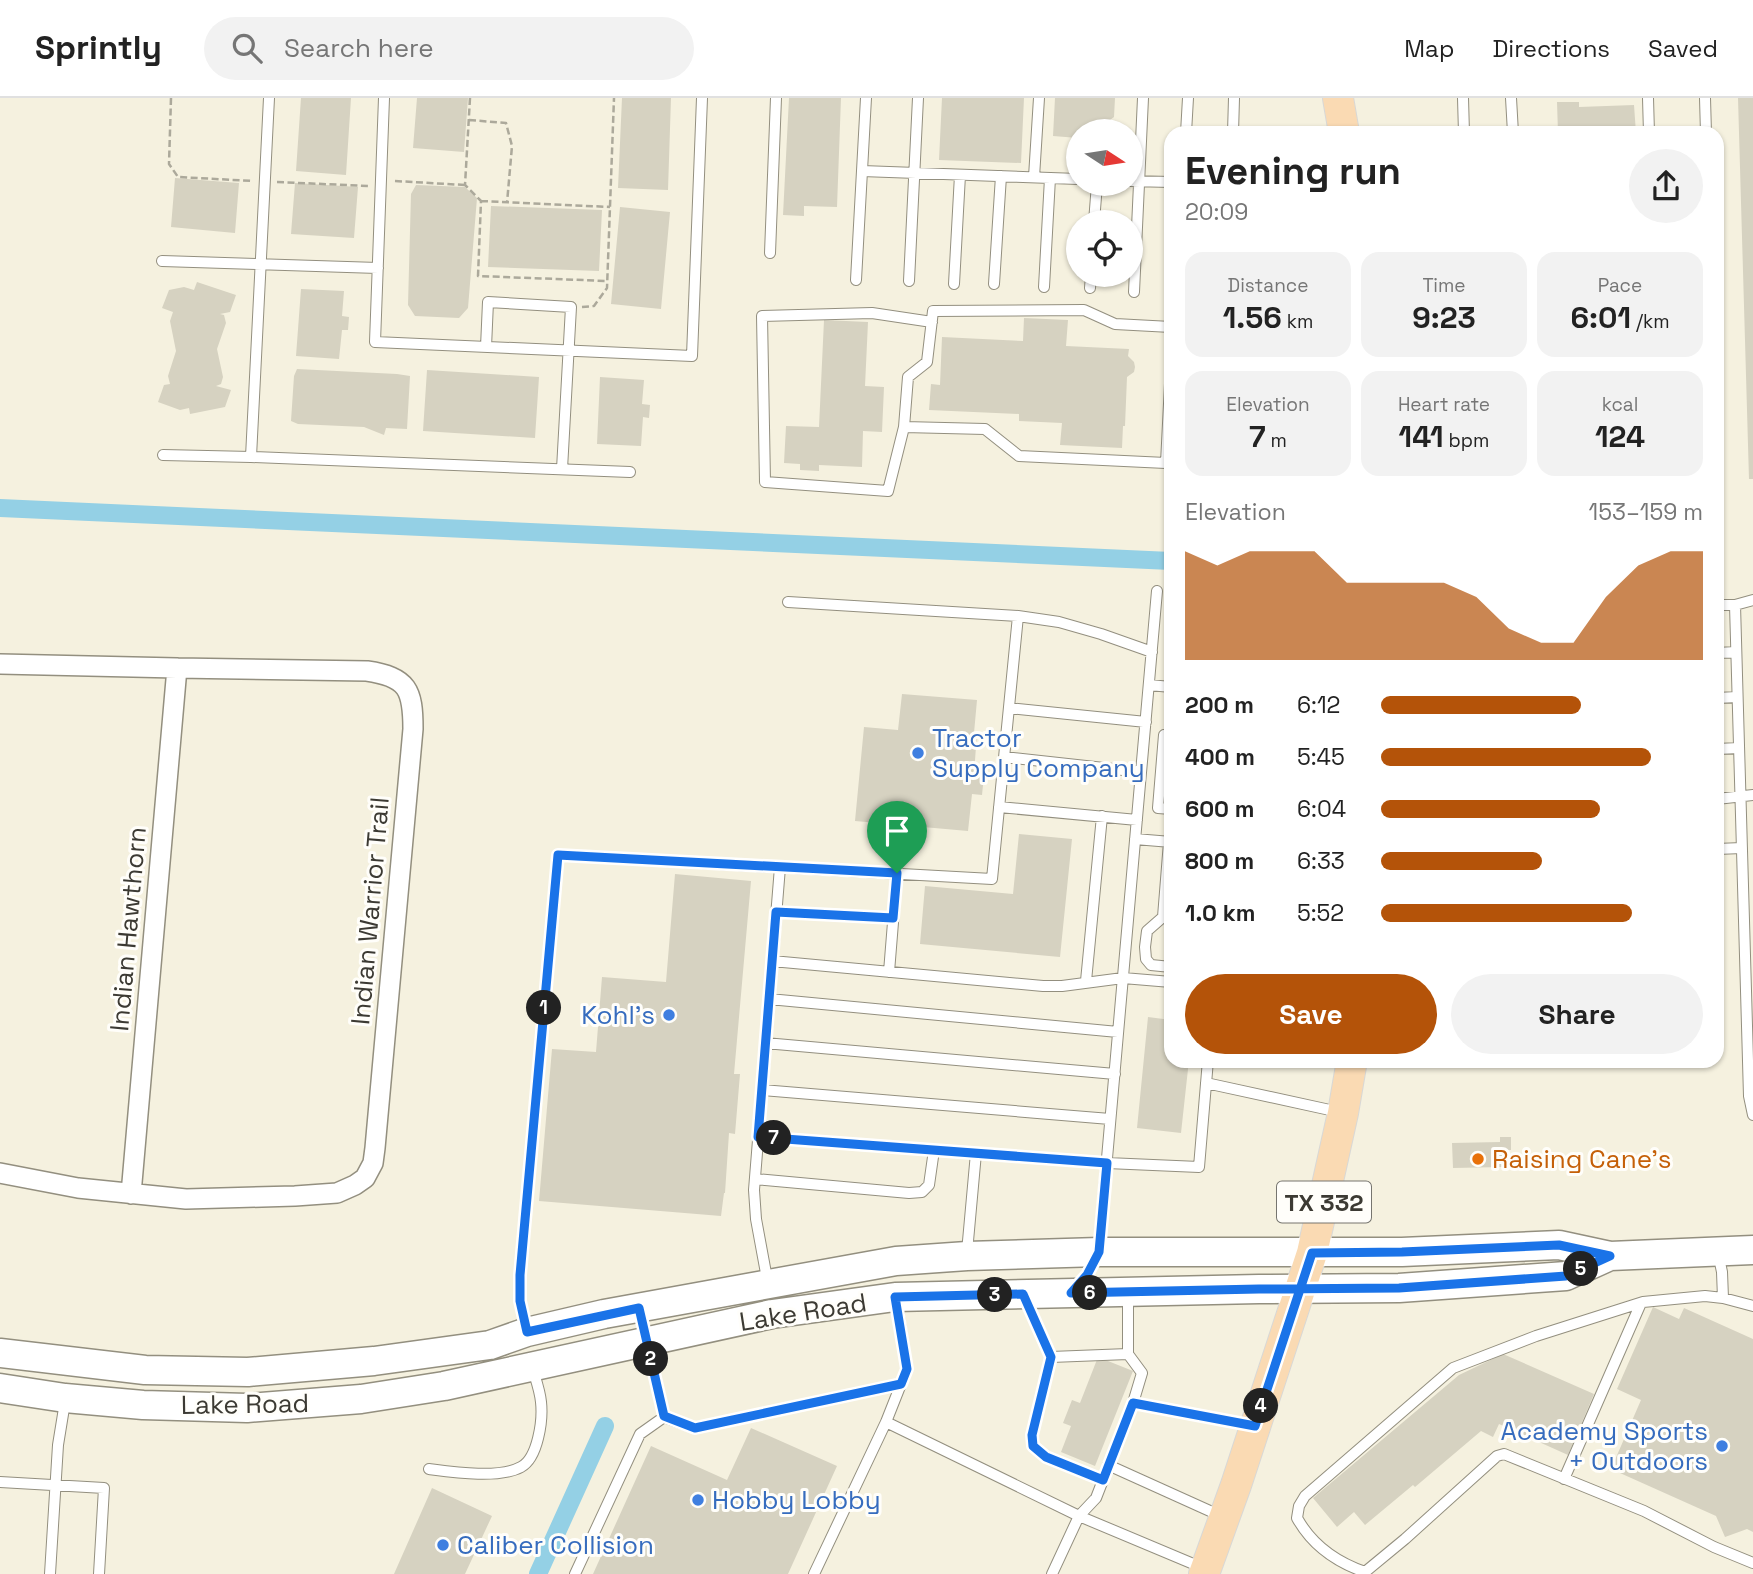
<!DOCTYPE html>
<meta charset="utf-8">
<style>
:root{--surface:#fff;--page:#f2f2f2;--text:#222;--muted:#767676;--line:#e0e0e0;--accent:#b45309}
body{margin:0;font-family:"Space Grotesk",sans-serif;background:var(--page);color:var(--text);height:100vh;display:flex;flex-direction:column;font-size:26px;white-space:nowrap}
*{box-sizing:border-box;margin:0}
p{font-size:23px;color:var(--muted)}
.icon{flex:none;width:38px;height:38px;fill:none;stroke:currentColor;stroke-width:2;stroke-linecap:round;stroke-linejoin:round}
.map{position:relative;flex:1;overflow:hidden}
.drawer{position:absolute;left:1164px;top:28px;width:560px;height:942px;display:flex;flex-direction:column;background:var(--surface);border-radius:21px;box-shadow:0 2px 5px #0004}
.drawer>*{flex:none}
.needle{width:46px;rotate:102deg}
.controls{position:absolute;left:1066px;top:21px;display:grid;gap:14px}
.controls a{display:grid;place-items:center;width:77px;height:77px;border-radius:50%;background:var(--surface);box-shadow:0 2px 5px #0004;font-size:35px}
.pin{position:absolute;display:grid;place-items:center;width:60px;height:60px;color:#fff;margin:-72px -30px;border-radius:50% 50% 50% 0;rotate:-45deg;box-shadow:0 0 7px #0007}
.pin .icon{rotate:45deg}
.km{position:absolute;width:35px;height:35px;margin:-18px;border-radius:50%;background:#222;color:#fff;font-size:19px;line-height:35px;text-align:center}
.round{display:grid;place-items:center;flex:none;width:74px;height:74px;border-radius:37px;background:var(--page)}
.summary{display:flex;align-items:center;justify-content:space-between;height:119px;padding:0 21px}
h1{font-size:38px;font-weight:800;line-height:52px}
.stats{display:grid;grid-template-columns:repeat(3,1fr);gap:10px;height:119px;padding:7px 21px}
.stats div{display:grid;align-content:center;border-radius:18px;background:var(--page);text-align:center}
.stats b{font-size:30px;font-weight:800}
.stats small{font-size:19px;font-weight:400}
.stats p{font-size:19px}
.chart{height:196px;padding:14px 21px}
.chart p{display:flex;justify-content:space-between}
.chart svg{width:100%;height:126px;margin-top:7px;fill:var(--accent);opacity:.7}
.cta{display:flex;gap:14px;margin-top:auto;padding:14px 21px}
.cta a{flex:1;height:80px;border-radius:42px;background:var(--accent);color:#fff;font-size:28px;font-weight:800;line-height:80px;text-align:center}
.cta a+a{background:var(--page);color:var(--text)}
ul{padding:0 21px;list-style:none;font-size:23px}
li{display:grid;grid-template-columns:112px 84px 1fr;align-items:center;height:52px}
li i{height:18px;border-radius:9px;background:var(--accent)}
header{display:flex;align-items:center;gap:42px;box-sizing:border-box;height:98px;padding:0 35px;background:var(--surface);border-bottom:2px solid var(--line)}
header strong{font-size:33px}
nav{display:flex;gap:38px;margin-inline-start:auto;font-size:24px}
.search{width:490px;height:63px;background:var(--page);display:flex;align-items:center;gap:18px;box-sizing:border-box;padding:0 24px;border-radius:38px;color:var(--muted);font-size:26px}
.map>svg:first-child{display:block}
.lines{fill:none;stroke-linecap:round;stroke-linejoin:round}
.canal{stroke:#94d0e5;stroke-width:18}
.building{fill:#d6d2c1}
.lane-casing{stroke:#938f7f;stroke-width:12}
.street-casing{stroke:#938f7f;stroke-width:22}
.secondary-casing{stroke:#938f7f;stroke-width:31}
.primary-casing{stroke:#d8d8d6;stroke-width:32}
.path{stroke:#aca99b;stroke-width:2.5;stroke-dasharray:7 3.5;stroke-linecap:butt}
.lane{stroke:#fff;stroke-width:10}
.street{stroke:#fff;stroke-width:19}
.secondary{stroke:#fff;stroke-width:28}
.primary{stroke:#fadab3;stroke-width:30}
.route-casing{stroke:#fff;stroke-width:14}
.route{stroke:#1a73e8;stroke-width:9}
.shop-dot{fill:#3f7fe0;stroke:#fffefa;stroke-width:2.5}
.food-dot{fill:#e8710a;stroke:#fffefa;stroke-width:2.5}
.labels{text-anchor:middle;dominant-baseline:central;stroke-width:6;stroke-linejoin:round;paint-order:stroke}
.shield{fill:#fffefa;stroke:#76756f;stroke-width:2}
.shield-label{font-size:24px;font-weight:bold;fill:#3c3a33}
.shop-label{font-size:26px;fill:#366cbe;stroke:#fffefa;text-anchor:start}
.street-label{font-size:26px;fill:#3c3a33;stroke:#fffefa}
.food-label{font-size:26px;fill:#c56008;stroke:#fffefa;text-anchor:start}
</style>
<header>
<strong>Sprintly</strong>
<div class="search"><svg class="icon" aria-label="search" viewBox="0 0 24 24"><circle cx="10" cy="10" r="6"/><path d="M15 15l6 6"/></svg>Search here</div>
<nav><a>Map</a><a>Directions</a><a>Saved</a></nav>
</header>
<div class="map">
<svg width="1753" height="1476" viewBox="0 0 1753 1476">
<rect width="100%" height="100%" fill="#f5f1df"/>
<g class="lines">
<path class="canal" d="M0 410 1171 463
M538 1476 605 1328"/>
</g>
<path class="building" d="M301 0H351L346 77 296 73Z
M417 0H468L464 54 413 50Z
M622 0H671L668 92 618 90Z
M789 0H841L837 109 804 108V118L783 117Z
M942 0H1024L1021 65 939 62Z
M1055 0H1115L1114 19 1110 22 1121 33H1078V40L1053 38Z
M1738 0H1753V381H1749Z
M1557 4H1579V9L1634 7 1636 35H1558Z
M175 80 239 85 235 135 171 129Z
M295 85 358 89 354 140 291 136Z
M416 87 465 89 477 100 468 210 459 220 415 218 408 207 411 96Z
M491 108 602 112 599 173 488 169Z
M620 109 670 114 661 211 611 206Z
M197 184 236 197 230 214 220 216 224 217 226 225 217 251 223 279 221 286 216 288 231 292 225 309 190 316 189 310 180 312 158 304 164 287 170 286 168 278 176 253 170 223 173 214 162 210 169 192 184 189 194 192Z
M301 191 344 193 342 218 349 219 348 232H342L339 261 296 258Z
M1024 220 1068 222 1066 248 1129 251 1128 258 1134 264 1135 269 1134 274 1127 279 1125 328H1123L1122 350 1060 347 1062 325 1019 323V316L929 312 931 286 940 287 942 239 1023 243Z
M824 222 868 224 865 288 884 289 882 334 863 333 862 369 819 367V373L800 372V366L784 365 786 328 819 329Z
M297 271 397 276 410 278 407 331 386 330 384 337 364 329 298 326 291 323 294 278Z
M427 272 539 279 535 340 423 333Z
M600 279 644 282 642 306 650 307 649 320 643 319 641 348 597 346Z
M902 596 977 602 974 635H977L974 676 984 677 982 697 972 696 968 733 855 723 864 629 898 632Z
M1019 736 1072 741 1060 859 920 846 925 788 1013 796Z
M675 776 751 783 734 976H740L735 1036 729 1035 725 1095H724L721 1118 539 1103 552 951 596 954 602 879 666 884Z
M1148 919 1171 922V962H1189L1181 1035 1137 1030Z
M1500 1039H1511V1052H1503V1069L1453 1070 1452 1045 1500 1044Z
M1653 1209 1679 1221 1684 1210 1753 1241V1434L1747 1431 1725 1439 1716 1418 1611 1371 1641 1302 1617 1291Z
M1503 1256 1594 1296 1568 1357 1499 1326 1493 1339 1481 1333 1415 1389 1413 1387 1365 1427 1354 1414 1337 1429 1313 1400 1459 1277Z
M1098 1259 1133 1273 1095 1368 1061 1354 1071 1328 1063 1325 1072 1302 1080 1305Z
M751 1330 837 1368 788 1476H593L651 1348 727 1382Z
M432 1390 492 1418 465 1476H394Z"/>
<g class="lines">
<g class="lane-casing">
<path id="lane" d="M384 0 375 244 692 258 702 0
M1463 0 1464 35
M1511 0 1513 35
M1648 0 1649 35
M1705 0 1706 35
M1186 35 1188 0
M1233 35 1234 0
M862 73 1078 81
M1034 79 1039 0
M1130 83 1171 84
M1094 124 1097 86
M770 155 776 0
M162 163 378 170
M856 182 866 0
M909 183 918 0
M954 186 960 77
M994 186 1001 78
M1044 189 1050 80
M1090 190 1091 177
M1134 194 1143 0
M486 249 488 204 571 209 562 371
M1171 266 1166 365H1171
M904 329 888 393 765 384 762 218 872 215 932 224
M163 357 251 359 269 0
M251 359 630 374
M1166 365 1019 358 985 331 904 329 908 279 927 264 933 213 1084 212 1115 226 1171 229
M1717 374V377
M788 504 1018 518 1059 524 1101 536 1152 554
M1717 507H1735L1753 502
M1735 507 1749 998 1753 1017
M1717 555 1736 554
M1149 587 1171 589
M1717 600 1737 599
M1009 610 1146 624
M1164 637 1158 710 1171 711
M1717 651 1739 650
M1004 659 1141 674
M1717 701 1753 697
M999 709 1137 722
M1135 741 1171 744
M1169 744 1163 819 1171 820
M1717 751 1742 750
M776 814 893 820
M1163 819 1147 833 1145 849 1146 861 1151 867 1171 869
M772 863 1043 888H1062L1123 880 1171 884
M889 874 897 775
M1086 883 1102 718
M769 901 1118 934
M765 945 1115 976
M1206 985 1339 1014
M762 992 1110 1021
M758 1039 976 1055
M755 1081 909 1095 922 1094 929 1087 934 1052
M1099 1151 1157 493
M967 1154 976 1055 1107 1065 1199 1069 1208 962
M1718 1155 1722 1174 1723 1200
M768 1186 756 1121 754 1092 780 769
M1025 1200 1051 1259 1128 1256V1196
M526 1230 520 1203V1177L558 757 992 781 1018 518
M647 1245 664 1319 695 1330 901 1286
M1051 1259 1032 1337 1033 1348 1046 1359 1103 1382
M1133 1305 1251 1327
M886 1324 1079 1418 1203 1470
M1108 1367 1221 1418
M429 1371C452 1374 499 1381 521 1369 538 1360 543 1322 541 1304 540 1293 536 1282 533 1272
M1564 1381 1641 1205
M0 1384 104 1390 99 1476
M1365 1474C1336 1464 1312 1447 1297 1420L1299 1408 1305 1398 1453 1270 1536 1238 1643 1204 1705 1198 1723 1200 1753 1208
M50 1476 58 1347 65 1304
M575 1476 640 1336 664 1319
M814 1476 886 1324 907 1271 896 1200
M1052 1476 1079 1418 1096 1400 1133 1305 1142 1275 1128 1256
M1364 1476 1365 1474 1405 1441 1497 1358 1504 1356 1644 1413 1714 1449 1753 1465"/>
</g>
<g class="street-casing">
<path id="street" d="M0 566 177 570 367 573C408 579 413 592 413 631L375 1050 373 1065 365 1080 355 1087 337 1095 295 1098 186 1101 78 1090 0 1075
M131 1096 177 570"/>
</g>
<g class="secondary-casing">
<path id="secondary" d="M0 1255 145 1272 248 1274 374 1263 490 1247 527 1234 604 1216 896 1163 967 1158 1099 1154H1402L1559 1147 1610 1158 1753 1152
M0 1290 65 1300 143 1307 247 1310 361 1301 444 1288 772 1216 895 1199 1259 1191 1399 1190 1566 1178 1610 1158"/>
</g>
<g class="primary-casing">
<path id="primary" d="M1338 0 1344 35
M1204 1476 1236 1387 1312 1155 1343 1015 1352 962"/>
</g>
<path class="path" d="M171 0 169 66 178 79 253 83
M470 0 465 87 481 103 478 178 607 183
M469 22 506 25 512 48 507 105
M395 83 465 87
M277 84 369 88
M481 103 610 109
M582 209 594 208 607 190 614 0"/>
<use href="#lane" class="lane"/>
<use href="#street" class="street"/>
<use href="#secondary" class="secondary"/>
<use href="#primary" class="primary"/>
</g>
<g class="lines">
<g class="route-casing">
<path id="route" d="M897 775 558 757 520 1177V1203L527 1234 639 1210 664 1318 695 1330 901 1286 907 1271 895 1199 1023 1196 1051 1259 1032 1337 1033 1348 1046 1359 1103 1382 1133 1305 1255 1328 1312 1155 1402 1154 1559 1147 1610 1158 1566 1178 1399 1190 1259 1191 1071 1195 1087 1177 1099 1154 1107 1065 758 1039 776 814 893 820 897 775"/>
</g>
<use href="#route" class="route"/>
</g>
<g class="shop-dot">
<circle cx="918" cy="655" r="7"/>
<circle cx="669" cy="917" r="7"/>
<circle cx="1722" cy="1348" r="7"/>
<circle cx="698" cy="1402" r="7"/>
<circle cx="443" cy="1447" r="7"/>
</g>
<circle class="food-dot" cx="1478" cy="1061" r="7"/>
<g class="labels">
<rect class="shield" x="1277" y="1083.5" width="94" height="41" rx="5"/>
<g class="shield-label">
<text x="1324" y="1104">TX 332</text>
</g>
<g class="shop-label">
<text x="932" y="640">Tractor<tspan x="932" dy="30">Supply Company</tspan></text>
<text x="655" y="917" text-anchor="end">Kohl's</text>
<text x="1708" y="1333" text-anchor="end">Academy Sports<tspan x="1708" dy="30">+ Outdoors</tspan></text>
<text x="712" y="1402">Hobby Lobby</text>
<text x="457" y="1447">Caliber Collision</text>
</g>
<g class="street-label">
<text transform="translate(370 813) rotate(-85)">Indian Warrior Trail</text>
<text transform="translate(128 831) rotate(-85)">Indian Hawthorn</text>
<text transform="translate(803 1214) rotate(-9)">Lake Road</text>
<text transform="translate(245 1306) rotate(-1)">Lake Road</text>
</g>
<g class="food-label">
<text x="1492" y="1061">Raising Cane's</text>
</g>
</g>
</svg>
<div class="controls">
<a><svg class="needle" viewBox="-14 -14 28 28"><path d="M0-13l5 13h-10z" fill="#e53935"/><path d="M0 13l5-13h-10z" fill="#767676"/></svg></a>
<a><svg class="icon" aria-label="locate" viewBox="0 0 24 24"><circle cx="12" cy="12" r="6"/><path d="M12 2v4M12 18v4M2 12h4M18 12h4"/></svg></a>
</div>
<div class="pin" style="left:897px;top:775px;background:#1e9e55"><svg class="icon" aria-label="arrive" viewBox="0 0 24 24"><path d="M6 21V4h12l-3 4 3 4H6"/></svg></div>
<b class="km" style="left:544px;top:910px">1</b>
<b class="km" style="left:651px;top:1261px">2</b>
<b class="km" style="left:995px;top:1197px">3</b>
<b class="km" style="left:1261px;top:1308px">4</b>
<b class="km" style="left:1581px;top:1171px">5</b>
<b class="km" style="left:1090px;top:1195px">6</b>
<b class="km" style="left:774px;top:1040px">7</b>
<section class="drawer">
<div class="summary"><div><h1>Evening run</h1><p>20:09</p></div><a class="round"><svg class="icon" aria-label="share" viewBox="0 0 24 24"><path d="M12 15V3M7 8l5-5 5 5M5 13v7h14v-7"/></svg></a></div>
<div class="stats">
<div><p>Distance</p><b>1.56<small> km</small></b></div>
<div><p>Time</p><b>9:23</b></div>
<div><p>Pace</p><b>6:01<small> /km</small></b></div>
</div>
<div class="stats">
<div><p>Elevation</p><b>7<small> m</small></b></div>
<div><p>Heart rate</p><b>141<small> bpm</small></b></div>
<div><p>kcal</p><b>124</b></div>
</div>
<div class="chart"><p><span>Elevation</span>153–159 m</p>
<svg viewBox="0 0 160 44" preserveAspectRatio="none"><path d="M0 44V6L10 11L20 6L30 6L40 6L50 17L60 17L70 17L80 17L90 22L100 33L110 38L120 38L130 22L140 11L150 6L160 6V44z"/></svg>
</div>
<ul>
<li><b>200 m</b>6:12<i style="width:62%"></i></li>
<li><b>400 m</b>5:45<i style="width:84%"></i></li>
<li><b>600 m</b>6:04<i style="width:68%"></i></li>
<li><b>800 m</b>6:33<i style="width:50%"></i></li>
<li><b>1.0 km</b>5:52<i style="width:78%"></i></li>
</ul>
<div class="cta"><a>Save</a><a>Share</a></div>
</section>
</div>
